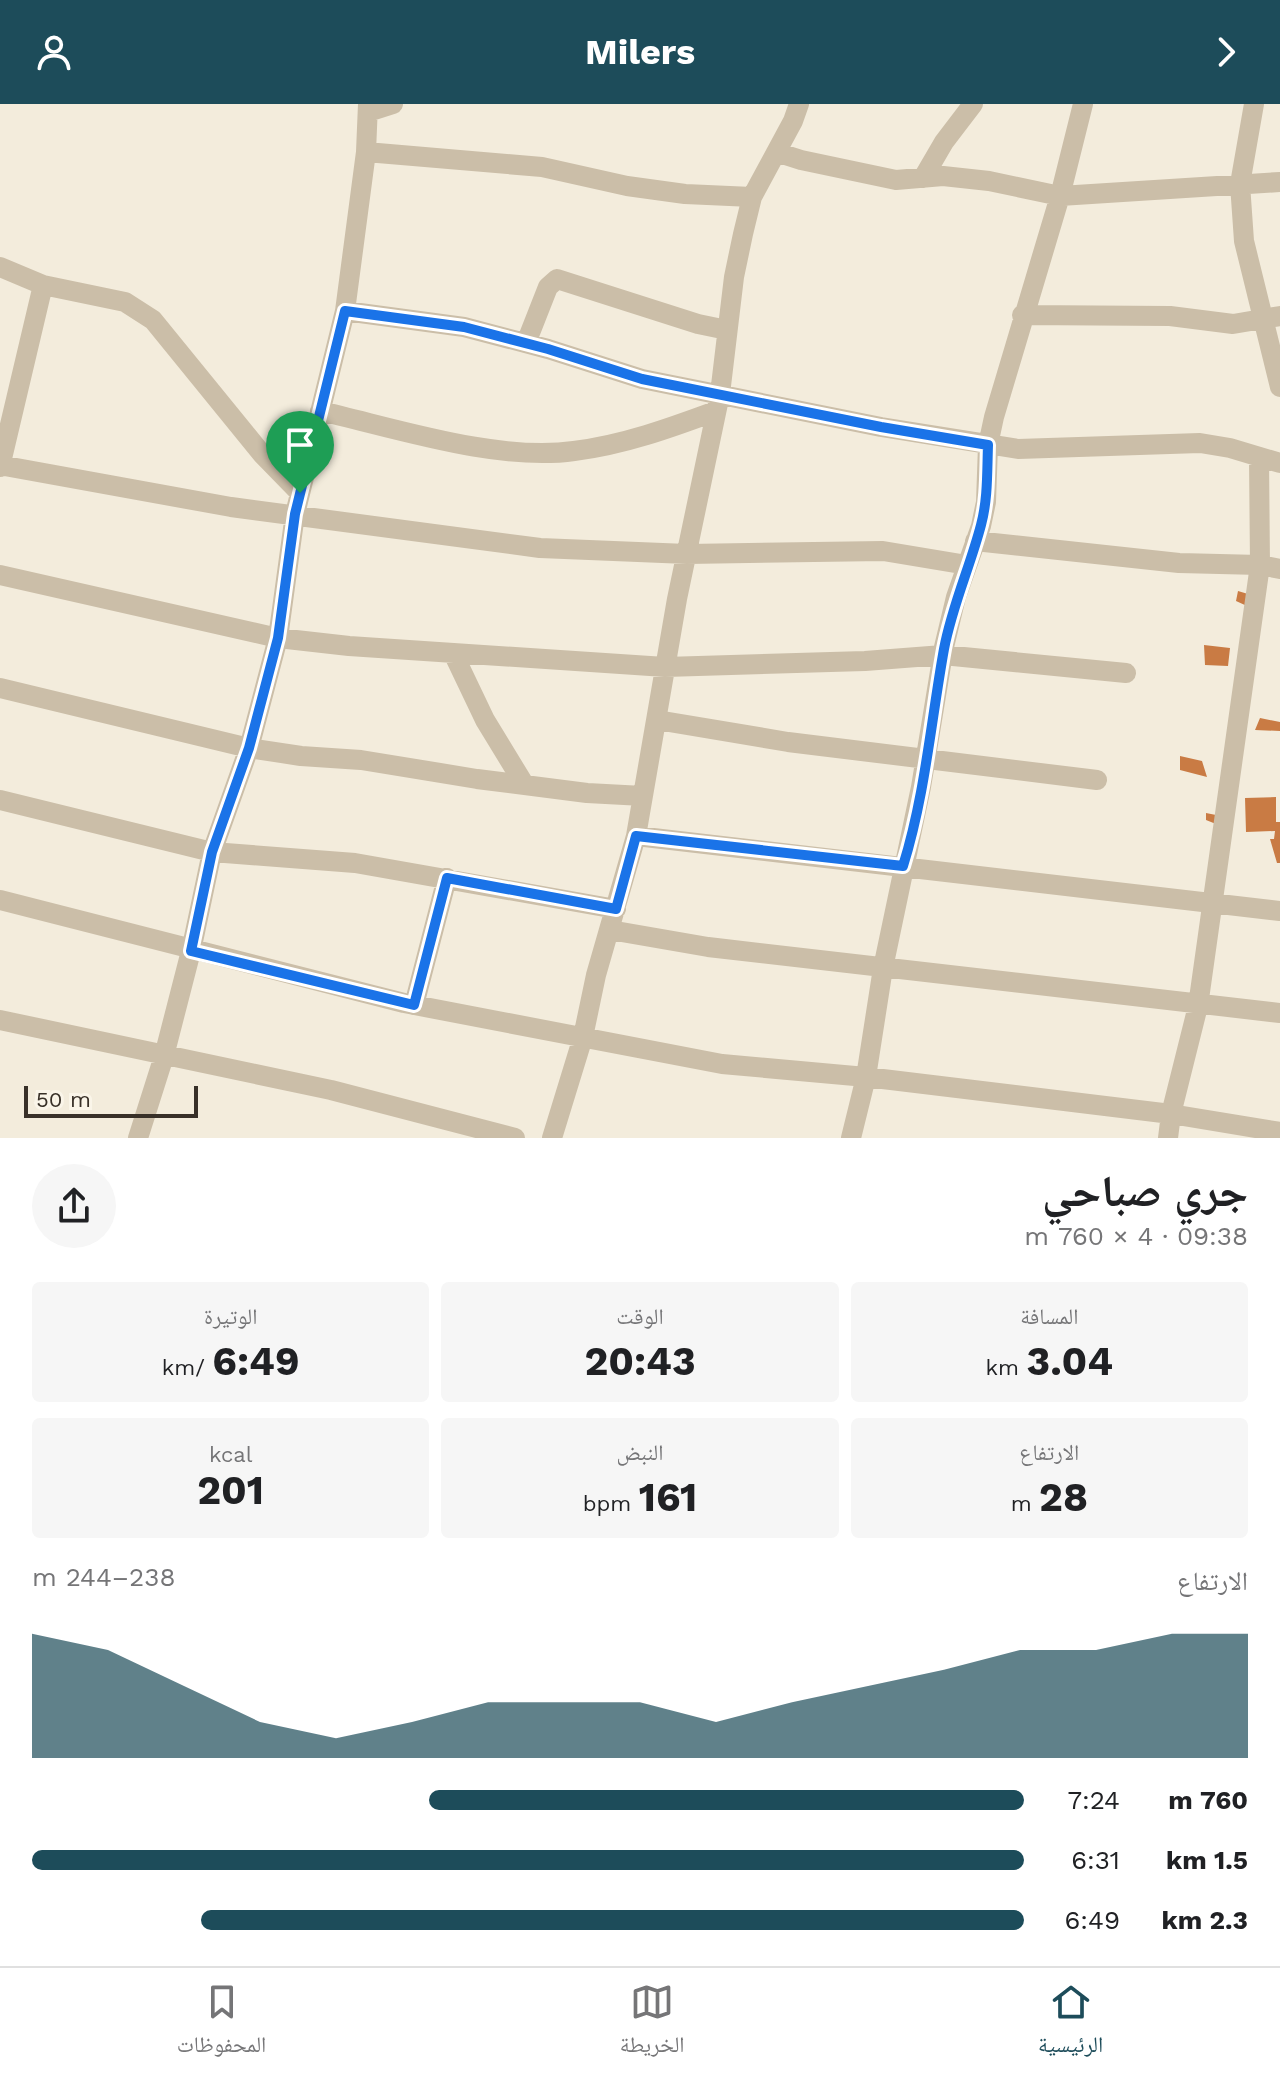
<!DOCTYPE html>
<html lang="ar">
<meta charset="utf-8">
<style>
:root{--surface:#fff;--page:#f6f6f6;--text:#202124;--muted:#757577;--line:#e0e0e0;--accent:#1d4c5a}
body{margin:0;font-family:"Work Sans","Noto Naskh Arabic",sans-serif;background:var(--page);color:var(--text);direction:rtl;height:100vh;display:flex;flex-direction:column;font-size:30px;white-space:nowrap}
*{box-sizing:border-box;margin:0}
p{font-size:26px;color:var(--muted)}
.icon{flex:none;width:44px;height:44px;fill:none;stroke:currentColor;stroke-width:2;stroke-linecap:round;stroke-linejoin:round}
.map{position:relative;height:1034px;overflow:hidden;direction:ltr}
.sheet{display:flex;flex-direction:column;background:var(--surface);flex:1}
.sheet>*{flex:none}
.scale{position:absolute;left:24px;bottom:20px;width:174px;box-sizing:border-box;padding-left:8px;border:4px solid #383028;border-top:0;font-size:22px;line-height:28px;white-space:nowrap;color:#383028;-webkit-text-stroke:6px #faf5e9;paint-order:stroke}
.pin{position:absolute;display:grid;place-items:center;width:68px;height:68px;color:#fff;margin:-82px -34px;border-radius:50% 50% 50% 0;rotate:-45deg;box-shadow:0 0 8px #0007}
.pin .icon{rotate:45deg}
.round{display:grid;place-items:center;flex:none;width:84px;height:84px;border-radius:42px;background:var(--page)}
.headline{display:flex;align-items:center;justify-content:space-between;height:136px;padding:0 32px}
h1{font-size:44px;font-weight:700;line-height:60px}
.figures{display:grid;grid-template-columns:repeat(3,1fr);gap:12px;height:136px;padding:8px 32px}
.figures div{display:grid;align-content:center;border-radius:8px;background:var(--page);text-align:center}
.figures b{font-size:40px;font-weight:700}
.figures small{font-size:22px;font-weight:400}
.figures p{font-size:22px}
.chart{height:224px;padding:16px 32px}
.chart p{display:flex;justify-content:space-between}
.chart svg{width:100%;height:144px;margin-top:8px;fill:var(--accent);opacity:.7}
ul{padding:0 32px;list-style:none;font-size:26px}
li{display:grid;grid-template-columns:128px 96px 1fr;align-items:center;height:60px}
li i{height:20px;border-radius:10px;background:var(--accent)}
header{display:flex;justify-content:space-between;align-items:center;height:104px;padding:0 32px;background:var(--accent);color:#fff;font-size:36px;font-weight:700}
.tabs{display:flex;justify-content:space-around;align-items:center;height:112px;border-top:2px solid var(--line);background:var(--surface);font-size:22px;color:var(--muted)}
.tabs a{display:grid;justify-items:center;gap:4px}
.tabs .selected{color:var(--accent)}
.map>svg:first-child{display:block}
.building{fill:#c97b44}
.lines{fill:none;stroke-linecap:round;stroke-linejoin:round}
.minor{stroke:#cbbea8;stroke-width:20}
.route-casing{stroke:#fff;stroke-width:16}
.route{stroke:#1a73e8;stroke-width:10}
</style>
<header><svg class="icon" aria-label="forward" viewBox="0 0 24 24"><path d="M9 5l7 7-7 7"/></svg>Milers<svg class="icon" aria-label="person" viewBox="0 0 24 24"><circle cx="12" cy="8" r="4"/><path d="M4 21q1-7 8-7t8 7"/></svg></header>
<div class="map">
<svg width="1280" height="1034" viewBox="0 0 1280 1034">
<rect width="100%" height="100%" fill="#f3ecdc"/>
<path class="building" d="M1238 487 1248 490 1247 502 1236 497Z
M1204 541 1230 544 1228 562 1205 561Z
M1260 614 1280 618V627L1255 626Z
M1180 652 1202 657 1207 673 1180 666Z
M1276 693V718H1280V759H1277L1270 735H1274L1275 727 1246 728 1245 694Z
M1206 709 1216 711V720L1206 716Z"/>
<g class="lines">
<path class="minor" d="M1254 0 1240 80 1244 137 1280 283
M368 8 393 0
M366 48 542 63 627 82 685 90 752 93
M776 48 801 56 896 76 943 72 989 77 1060 92 1280 78
M923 74 944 38 973 0
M0 163 43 181 125 198 153 216 262 350 300 389
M345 207 464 223 548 245 642 275 881 323 1018 345 1200 339 1230 344 1280 359
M1022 211 1170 212 1233 220 1280 212
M526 239 548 183 557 175 698 220 727 226
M320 307C395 324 498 358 574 347 623 341 670 324 716 307
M0 361 231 403 540 444 687 450 883 447 967 461
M0 363 43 181
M975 437 1179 459 1260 461 1280 465
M0 471 278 534 349 542 665 563 865 557 943 551 1126 569
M453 549 485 616 524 680
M0 584 249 644 301 652 361 656 477 675 587 689 643 692
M657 616 788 638 1097 676
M0 696 212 748 355 759 616 805
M636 732 1280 807
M0 796 404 899 722 960 866 973 1171 1010 1280 1028
M610 826 708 843 1280 909
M414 901 447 774
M0 916 331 986 515 1034
M138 1034 164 952 191 847 212 748 249 644 278 534 295 410 345 207 366 48 368 0
M552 1034 583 933 596 871 636 732 677 495 720 290 734 173 743 130 752 93 793 17 799 0
M851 1034 866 973 883 864 921 683 944 543 956 493 981 422 986 398 988 341 994 313 1060 92 1083 0
M1168 1034 1171 1010 1198 902 1260 461 1259 353"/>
</g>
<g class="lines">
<g class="route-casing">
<path id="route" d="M345 207 464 223 548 245 642 275 881 323 988 341C987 368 988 395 981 421 970 463 952 502 944 545 931 617 925 692 903 762L636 732 616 805 447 774 414 901 191 847 212 748 249 644 278 534 295 410Z"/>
</g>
<use href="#route" class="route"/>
</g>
</svg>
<div class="scale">50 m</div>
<div class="pin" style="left:300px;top:389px;background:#1e9e55"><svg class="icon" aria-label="arrive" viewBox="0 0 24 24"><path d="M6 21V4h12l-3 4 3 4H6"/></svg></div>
</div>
<section class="sheet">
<div class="headline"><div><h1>جري صباحي</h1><p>09:38 · 4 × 760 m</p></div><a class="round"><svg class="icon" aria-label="share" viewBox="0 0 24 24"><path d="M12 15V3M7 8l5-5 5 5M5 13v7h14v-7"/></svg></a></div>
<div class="figures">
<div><p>المسافة</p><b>3.04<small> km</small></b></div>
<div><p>الوقت</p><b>20:43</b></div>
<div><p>الوتيرة</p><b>6:49<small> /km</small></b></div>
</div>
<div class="figures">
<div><p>الارتفاع</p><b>28<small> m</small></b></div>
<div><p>النبض</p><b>161<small> bpm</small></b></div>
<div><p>kcal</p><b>201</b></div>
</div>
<div class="chart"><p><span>الارتفاع</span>238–244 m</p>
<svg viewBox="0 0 160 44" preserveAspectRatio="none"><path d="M0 44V6L10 11L20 22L30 33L40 38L50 33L60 27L70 27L80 27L90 33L100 27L110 22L120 17L130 11L140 11L150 6L160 6V44z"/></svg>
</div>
<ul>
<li><b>760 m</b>7:24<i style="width:60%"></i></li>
<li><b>1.5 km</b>6:31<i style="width:100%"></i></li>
<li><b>2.3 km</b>6:49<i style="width:83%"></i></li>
</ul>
</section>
<nav class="tabs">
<a class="selected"><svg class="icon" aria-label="home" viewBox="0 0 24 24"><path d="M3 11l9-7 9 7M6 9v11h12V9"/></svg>الرئيسية</a>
<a><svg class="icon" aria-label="map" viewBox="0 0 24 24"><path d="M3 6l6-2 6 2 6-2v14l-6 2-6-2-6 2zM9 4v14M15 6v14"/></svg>الخريطة</a>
<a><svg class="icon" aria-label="saved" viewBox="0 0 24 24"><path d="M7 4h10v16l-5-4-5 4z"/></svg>المحفوظات</a>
</nav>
